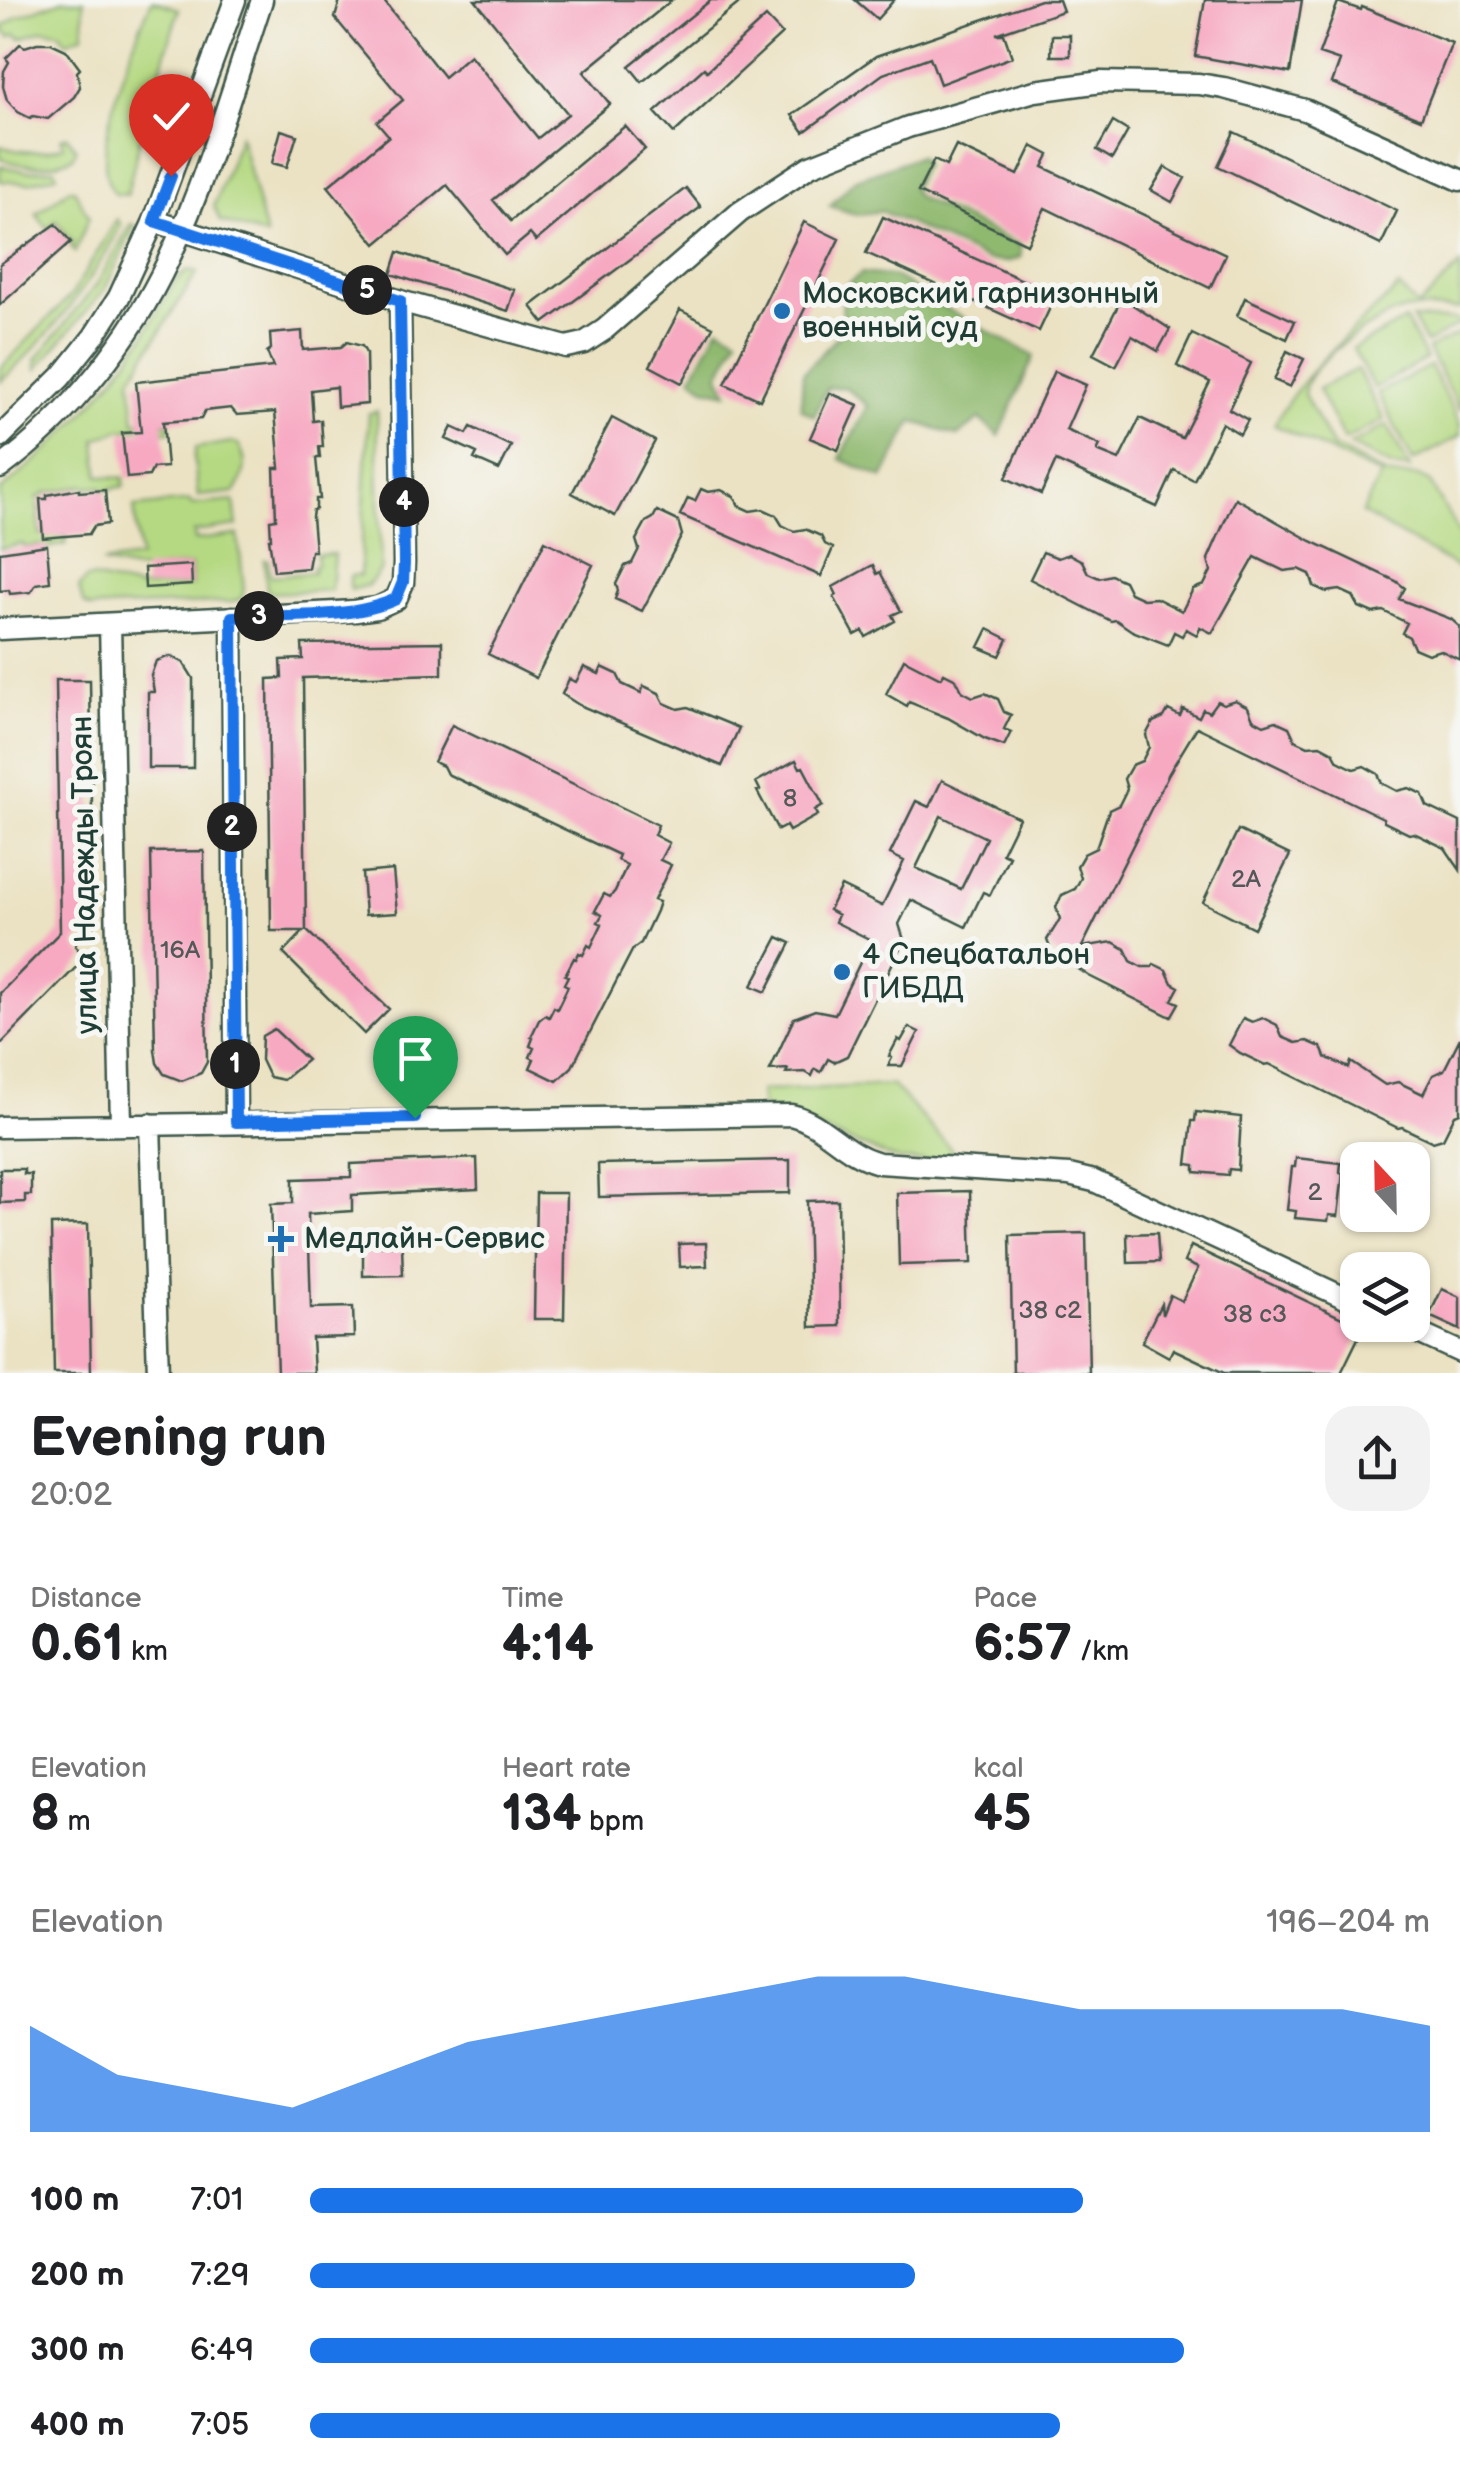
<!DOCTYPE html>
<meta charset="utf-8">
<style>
:root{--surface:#fff;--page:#f2f2f2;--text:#202124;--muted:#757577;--accent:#1a73e8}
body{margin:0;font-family:"Balsamiq Sans",sans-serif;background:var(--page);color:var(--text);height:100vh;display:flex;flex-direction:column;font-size:38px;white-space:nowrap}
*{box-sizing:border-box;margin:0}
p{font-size:32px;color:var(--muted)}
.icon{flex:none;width:55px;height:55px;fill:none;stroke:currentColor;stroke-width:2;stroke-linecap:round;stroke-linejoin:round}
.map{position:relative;height:1373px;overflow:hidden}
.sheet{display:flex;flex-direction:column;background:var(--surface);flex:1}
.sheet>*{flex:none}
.needle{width:65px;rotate:338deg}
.controls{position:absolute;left:1340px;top:1142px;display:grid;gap:20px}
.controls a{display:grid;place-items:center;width:90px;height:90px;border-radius:20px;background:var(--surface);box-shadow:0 2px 8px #0004;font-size:50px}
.pin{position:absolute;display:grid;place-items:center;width:85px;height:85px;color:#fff;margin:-102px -42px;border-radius:50% 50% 50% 0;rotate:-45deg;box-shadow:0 0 10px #0007}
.pin .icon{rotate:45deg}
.km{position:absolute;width:50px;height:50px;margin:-25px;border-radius:50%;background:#222;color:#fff;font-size:28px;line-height:50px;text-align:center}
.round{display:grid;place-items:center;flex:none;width:105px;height:105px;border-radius:30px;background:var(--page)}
.headline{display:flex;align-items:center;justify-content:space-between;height:170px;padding:0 30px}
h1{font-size:55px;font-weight:600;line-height:75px}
.stats{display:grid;grid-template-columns:repeat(3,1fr);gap:15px;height:170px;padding:10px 30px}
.stats div{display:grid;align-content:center}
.stats b{font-size:50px;font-weight:600}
.stats small{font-size:28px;font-weight:400}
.stats p{font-size:28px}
.chart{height:280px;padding:20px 30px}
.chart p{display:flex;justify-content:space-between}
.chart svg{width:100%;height:180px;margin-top:10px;fill:var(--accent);opacity:.7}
ul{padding:0 30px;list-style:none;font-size:32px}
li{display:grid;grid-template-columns:160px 120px 1fr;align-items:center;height:75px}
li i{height:25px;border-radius:12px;background:var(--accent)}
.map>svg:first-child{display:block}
.green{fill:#b5d982;stroke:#6a8b5b;stroke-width:2.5}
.forest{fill:#90b970;stroke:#587b52;stroke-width:2.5}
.building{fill:#f7a9c2;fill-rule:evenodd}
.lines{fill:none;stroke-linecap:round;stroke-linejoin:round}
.minor-casing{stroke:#3e5649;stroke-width:25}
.minor{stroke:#fff;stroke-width:20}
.route-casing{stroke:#fff;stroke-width:20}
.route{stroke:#1a73e8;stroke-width:12}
.poi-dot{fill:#1f6fb2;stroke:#f6f6f2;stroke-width:4}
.labels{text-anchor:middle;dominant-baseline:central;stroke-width:10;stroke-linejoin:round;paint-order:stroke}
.number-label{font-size:25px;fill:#555858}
.poi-label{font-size:30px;fill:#1f3d34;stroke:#f6f6f2;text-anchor:start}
.street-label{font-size:30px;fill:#1f3d34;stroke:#f6f6f2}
</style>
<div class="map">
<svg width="1460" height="1373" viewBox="0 0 1460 1373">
<rect width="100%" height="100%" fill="#f6f6f2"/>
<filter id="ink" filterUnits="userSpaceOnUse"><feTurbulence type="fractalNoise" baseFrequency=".01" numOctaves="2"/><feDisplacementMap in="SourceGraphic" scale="20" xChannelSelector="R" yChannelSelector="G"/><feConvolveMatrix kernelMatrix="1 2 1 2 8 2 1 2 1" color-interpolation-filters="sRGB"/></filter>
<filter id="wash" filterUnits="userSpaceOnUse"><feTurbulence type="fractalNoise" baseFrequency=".0048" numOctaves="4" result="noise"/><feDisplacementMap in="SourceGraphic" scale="40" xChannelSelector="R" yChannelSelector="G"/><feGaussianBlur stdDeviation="2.25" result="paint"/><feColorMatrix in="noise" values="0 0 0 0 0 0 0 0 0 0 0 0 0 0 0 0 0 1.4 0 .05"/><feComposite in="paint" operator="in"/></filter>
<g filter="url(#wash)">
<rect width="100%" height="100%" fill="#ebe2c3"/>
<path class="green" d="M62 0H84L83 35 66 42 59 32 43 30 21 38 15 34 10 37 2 28 16 17Z
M152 0 179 9 141 134 127 195 115 194C84 159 135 37 152 0Z
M240 135 266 236 220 221 214 206Z
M67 136 76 149 73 157C48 169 26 167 0 159V146C21 153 42 154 63 146L61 138Z
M0 166 27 171 54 169 57 175 28 183 0 181Z
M69 189H74L89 217 75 252 70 245 73 242 56 221 47 228 36 214Z
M117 219 121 225C90 286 51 336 0 382V369L73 293Z
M131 224 135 225 105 289 37 369 36 360 97 284Z
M1460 265V309C1442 310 1422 306 1404 310 1376 317 1305 363 1304 394L1332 446 1389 476H1418L1430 482 1460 535V569L1362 513 1381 475 1274 425C1304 369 1354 330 1399 287L1418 307Z
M189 271 197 273 131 378 135 422 163 419 164 423H169L170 432 141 428 119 430 96 439 99 476 124 478V486L102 491 101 487 82 486 44 493V496L37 497 40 534 65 536 66 544 43 548 42 545 24 547 23 544 0 549V491C54 447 104 397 142 339 154 321 171 277 189 271Z
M1412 319 1457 320 1460 324 1426 343Z
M1405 320 1426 359 1374 388 1353 349Z
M1460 333V411L1428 349Z
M1430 366 1460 424V436L1413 461 1378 393Z
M1357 369 1384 420 1344 440 1318 389Z
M377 411 381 569 369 585 350 590V576L360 575 369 413Z
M1387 425 1410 468 1393 467 1350 445Z
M231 442 238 444C249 461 245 476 235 492L198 496 194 457 196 448Z
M190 501 191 505 234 501 237 526 194 532 195 540 238 535 244 589 242 598 233 602 91 608 83 603 79 588 86 579 93 578 139 588 192 585 191 565 135 570 102 563 140 558 134 507Z
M334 554 331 590 273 593 267 590 264 560H268L270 576 313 573V566L317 565 316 555Z
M892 1085 965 1164 898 1160 762 1107 760 1091Z"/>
<path class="forest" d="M919 156 924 164 912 189 917 197 1020 245 1021 257 1007 262 988 260 881 211 858 215 830 206 854 180Z
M862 273 896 277 932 301 1034 356 999 436 980 419 957 436 913 421 883 478 840 459 868 406 845 387 827 388 814 416 801 408 803 373 841 333 844 287Z
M719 327 738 337 719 375 728 393 705 388 692 377Z"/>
<g id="blocks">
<path class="building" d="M340 0H383L444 77 470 55 538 138 568 114 475 0H672L584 72 610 104 493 200 511 221 625 126 645 149 536 241 530 234 505 255 447 185 376 244 328 186 389 136 377 122 403 100 335 18Z
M711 0H743L642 82 629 66Z
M855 0H894L877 19Z
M1040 0H1059L1063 11 996 34H1004L1012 57 940 84 930 57 883 74 804 132 792 115 876 56Z
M1205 0H1302L1290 73 1195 56Z
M1338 2 1361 10 1362 7 1452 43 1421 119 1332 83 1340 61 1319 54Z
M766 17 782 34 674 133 655 112 704 68 707 71Z
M1052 35H1070V56H1051Z
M37 43H51L66 50 80 69 77 72 80 87 74 97 48 119 33 116 30 118 18 112 7 100 3 86 4 71 9 62 6 58 20 44 25 47Z
M1113 122 1128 131 1112 159 1097 150Z
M281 130 297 135 287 167 272 163Z
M1234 132 1397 211 1381 245 1218 166Z
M956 146 1018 175 1032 146 1049 155 1043 167 1226 254 1210 288 1045 208 1027 244 918 192 934 160 946 166Z
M1165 167 1185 178 1172 202 1151 190Z
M686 188 701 207 544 323 531 306Z
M883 217 1056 295 1039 331 866 253Z
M804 222 839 239 760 400 725 384Z
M56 224 71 242 0 305V264Z
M398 252 515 290 508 311 391 274Z
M1122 298 1170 329 1158 351 1132 336 1116 366 1093 354Z
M1245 298 1295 321 1287 339 1237 316Z
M680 310 713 327 682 383 650 366Z
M302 331 303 350 341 347 347 342 362 346 366 353 367 404 337 407 336 387 311 390 313 421 321 420 323 447H319L320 458H316L320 499H316V509L313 510 312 517 315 551H311L308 568 274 571 269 539H271L270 520 276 519 274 468H280L275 412 237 415 231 408 205 411 201 419 163 422 167 467 153 468 149 476 127 478 122 433 141 432 136 382 273 367 267 352 271 349 270 334Z
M1192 334 1251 363 1229 409 1248 420 1240 434 1222 423 1194 480 1174 470 1157 507 1056 461 1041 494 1006 478 1054 371 1086 385 1066 430 1100 445 1097 451 1119 460 1140 418 1182 438 1210 382 1177 366Z
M1287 351 1304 359 1290 387 1274 380Z
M830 393 858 405 838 450 810 438Z
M612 418 655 441 615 516 572 493Z
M452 427 467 434 471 427 511 446 499 470 474 459 477 453 446 439Z
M79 489V492L105 490 108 524 94 526 89 534 43 538 40 499H47V495Z
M701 489 708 492 721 490 734 496 739 506 750 511 763 509 776 515 782 525 794 531 805 529 821 536 825 544 833 548 821 576 680 515 688 498 695 501Z
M1235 498 1311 541 1396 581 1405 588 1399 599 1451 619 1460 627V660L1440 650 1428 654 1414 648 1409 637 1402 633 1407 623 1383 611 1373 613 1359 607 1353 596 1340 590 1326 592 1314 586 1310 574 1299 569 1284 571 1255 557 1212 633 1200 627 1197 635 1186 629 1182 636 1174 632 1168 645 1132 631 1116 620 1111 621 1030 579 1043 552 1058 558 1069 554 1082 561 1088 573 1099 578 1111 575 1124 581 1130 593 1143 599 1156 598 1182 611 1193 589 1204 585 1211 571 1208 559Z
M657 511 678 521 682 535 642 611 615 599 618 591 616 584 625 566 632 563 639 549 636 540 646 522 653 518Z
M545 541 593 565 536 678 488 654Z
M47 545 50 582 36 584 31 592 10 594 9 590 0 591V552Z
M191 565 192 585 145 588 144 568Z
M873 565 877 574 880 572 901 611 892 615 895 621 866 637 863 631 855 635 834 597 837 595 833 587Z
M988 629 1008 639 1000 656 979 647Z
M442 642V674L303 678 306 930 389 1009 364 1034 283 953 304 931H271L268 679 282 678 281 660 303 659 302 644Z
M170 656 183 662 193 678V768H148V692H154L151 675 156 661Z
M904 659 941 678 944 673 956 679 962 691 973 697 985 693 998 699 1004 712 1011 715 1004 729 1011 732 1004 746 985 739 948 718 909 702 907 706 886 694Z
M584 667 599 674 602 667 617 674 622 684 641 693 644 686 659 693 664 703 678 709 688 707 739 728 722 766 579 705 562 694 569 679 576 682Z
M56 680H90L94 931H82L75 946 86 957 0 1045V993L60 932Z
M1235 700 1248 707 1253 719 1264 725 1276 721 1289 727 1295 740 1308 746 1320 745 1333 752 1338 761 1354 769 1364 766 1378 774 1382 783 1397 791 1409 788 1422 794 1427 806 1460 822V870L1445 848 1414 833 1409 834 1384 822 1383 818 1197 727 1169 773 1082 947 1113 942 1125 949 1131 961 1142 967H1152L1154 964 1166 970 1172 983 1179 987 1172 1000 1179 1003 1171 1017 1089 976 1051 951 1047 940 1060 919 1056 907 1062 895 1075 889 1081 878 1077 866 1084 854 1096 848 1109 810 1119 805 1127 789 1124 779 1132 765 1142 761 1149 747 1146 735 1153 722 1164 717 1168 710 1180 716 1183 709 1199 717 1203 709 1209 712 1217 701 1223 704Z
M452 725 658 825 654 835 669 843 660 860 671 865 654 900 659 902 656 911 641 943 633 949 572 1067 557 1081 530 1068 534 1059 530 1057 534 1048 530 1046 533 1038 531 1037 539 1020 545 1015 549 1017 554 1007 557 1009 568 986 564 984 568 976 565 975 574 958 576 959 579 953 583 955 588 945 591 947 602 924 598 922 602 915 595 911 604 894 610 897 615 891 627 865 617 860 619 855 447 774 443 766 434 762Z
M796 760 800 768 803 767 823 805 815 810 818 815 789 831 786 826 778 830 757 791 760 790 756 782Z
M942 780 1019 818 1002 853 1009 856 990 895 983 892 966 927 911 900 899 924 904 940 847 1056 834 1062 828 1059 821 1072 815 1069 812 1076 805 1072 786 1073 788 1069 770 1070 794 1018 815 1010 835 1014 871 940 835 922 838 915 829 910 841 886 882 906 904 861 890 854 916 801 929 807ZM941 816 986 838 961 889 916 868Z
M1238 830 1290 855 1254 928 1203 902Z
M204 851 207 1062 201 1073 182 1081 164 1074 157 1063 155 1050 151 852Z
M393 870 397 913 365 915 362 873Z
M778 937 791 943 766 992 752 986Z
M1243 1018 1252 1022 1263 1018 1277 1025 1282 1037 1296 1043 1307 1041 1321 1047 1325 1057 1349 1068 1351 1062 1385 1085 1398 1082 1423 1094 1433 1075 1444 1070 1460 1038V1113L1455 1115 1443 1139 1433 1142 1402 1127 1398 1128 1269 1064 1265 1065 1240 1053 1229 1045Z
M909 1027 919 1032 902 1066H888L892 1058 889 1056 898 1039 901 1041Z
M274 1029 307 1060 283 1080 269 1077 261 1060 262 1036Z
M1196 1112 1241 1117 1238 1170 1229 1169 1228 1175 1195 1172V1165L1187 1164 1192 1121H1195Z
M477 1158 478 1189 352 1195V1211L308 1214 311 1308 353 1307 354 1337 312 1338 314 1373H277L271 1204 293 1203V1179L351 1177V1164Z
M1296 1158 1341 1163 1340 1172 1343 1173 1338 1216 1329 1215 1328 1221 1295 1218 1296 1211 1287 1210 1292 1167H1295Z
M790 1160V1193L599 1197 598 1164Z
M0 1169H24V1174H31V1195H25V1202L0 1203Z
M970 1191 972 1263 899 1265 897 1193Z
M536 1193H566L564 1319H534Z
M838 1200 840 1326 810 1327 807 1201Z
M88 1224 91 1373H54L51 1225Z
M1086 1233 1089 1373H1013L1010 1235Z
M1157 1233 1159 1262 1128 1263 1127 1234Z
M706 1243 707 1266 680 1267 679 1244Z
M402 1245 403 1275 363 1276V1246Z
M1191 1246 1363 1328 1341 1373H1224L1173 1349 1169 1357 1142 1342 1161 1304 1162 1315 1170 1295 1182 1301 1198 1268 1184 1262Z
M1442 1289 1460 1297V1330L1429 1316Z"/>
</g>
</g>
<g filter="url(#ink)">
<use href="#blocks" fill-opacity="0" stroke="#3e5649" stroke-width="2.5"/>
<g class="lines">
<g class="minor-casing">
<path id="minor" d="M154 221 400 301 566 347 584 343 604 330 740 212 810 166 908 127 1035 91 1101 82 1199 84 1224 88 1305 110 1460 180
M0 437 61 377 94 336 119 297 154 221 235 0
M0 468C69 417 132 338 168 261 207 178 233 87 262 0
M232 617 236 1123
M110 624 121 1124
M0 629 355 611 377 608 396 599 403 583 404 563 400 301
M150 1124 158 1373
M0 1127 791 1115C825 1123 841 1153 879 1163L1069 1175 1094 1181 1358 1304
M1401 1325 1460 1352"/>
</g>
<use href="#minor" class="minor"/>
</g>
</g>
<g class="lines" filter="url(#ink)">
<g class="route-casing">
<path id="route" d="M171 176 154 221 400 301 404 564 403 582 396 599C352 620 281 615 232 617L236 1122 415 1118"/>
</g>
<use href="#route" class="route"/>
</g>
<g class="poi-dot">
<circle cx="782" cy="311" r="10"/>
<circle cx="842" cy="972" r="10"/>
<path d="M276 1224h10v10h10v10h-10v10h-10v-10h-10v-10h10z"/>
</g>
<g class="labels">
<g class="number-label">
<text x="790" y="798">8</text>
<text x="1246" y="879">2А</text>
<text x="180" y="950">16А</text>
<text x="1315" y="1192">2</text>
<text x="1050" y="1310">38 с2</text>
<text x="1255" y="1314">38 с3</text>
</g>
<g class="poi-label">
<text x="802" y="294">Московский гарнизонный<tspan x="802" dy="34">военный суд</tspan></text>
<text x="862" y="955">4 Спецбатальон<tspan x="862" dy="34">ГИБДД</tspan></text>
<text x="304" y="1239">Медлайн-Сервис</text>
</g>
<g class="street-label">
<text transform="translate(85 875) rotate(-91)">улица Надежды Троян</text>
</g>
</g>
</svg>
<div class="controls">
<a><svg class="needle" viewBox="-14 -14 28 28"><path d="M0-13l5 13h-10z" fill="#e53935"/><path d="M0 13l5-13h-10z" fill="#757577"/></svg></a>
<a><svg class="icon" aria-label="layers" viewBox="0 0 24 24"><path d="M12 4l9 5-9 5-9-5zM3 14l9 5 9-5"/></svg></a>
</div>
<div class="pin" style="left:415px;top:1118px;background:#1e9e55"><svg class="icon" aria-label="arrive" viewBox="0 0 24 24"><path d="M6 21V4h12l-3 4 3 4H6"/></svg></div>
<div class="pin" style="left:171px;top:176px;background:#d93025"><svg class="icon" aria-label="check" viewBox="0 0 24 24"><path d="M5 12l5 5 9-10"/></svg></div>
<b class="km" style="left:235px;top:1064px">1</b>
<b class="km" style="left:232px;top:827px">2</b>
<b class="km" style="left:259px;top:616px">3</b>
<b class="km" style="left:404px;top:502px">4</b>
<b class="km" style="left:367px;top:290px">5</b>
</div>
<section class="sheet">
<div class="headline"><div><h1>Evening run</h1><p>20:02</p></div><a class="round"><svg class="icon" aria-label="share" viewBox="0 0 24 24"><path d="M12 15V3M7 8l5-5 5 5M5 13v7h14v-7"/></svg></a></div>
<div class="stats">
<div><p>Distance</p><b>0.61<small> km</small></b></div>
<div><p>Time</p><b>4:14</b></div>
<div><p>Pace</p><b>6:57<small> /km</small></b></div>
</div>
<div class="stats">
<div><p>Elevation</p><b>8<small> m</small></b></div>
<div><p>Heart rate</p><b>134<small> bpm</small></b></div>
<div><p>kcal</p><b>45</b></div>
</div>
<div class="chart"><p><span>Elevation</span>196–204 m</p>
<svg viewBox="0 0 160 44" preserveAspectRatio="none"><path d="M0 44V18L10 30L20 34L30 38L40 30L50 22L60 18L70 14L80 10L90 6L100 6L110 10L120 14L130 14L140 14L150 14L160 18V44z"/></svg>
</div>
<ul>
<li><b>100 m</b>7:01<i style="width:69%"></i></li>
<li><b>200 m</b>7:29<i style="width:54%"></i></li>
<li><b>300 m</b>6:49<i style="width:78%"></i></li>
<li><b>400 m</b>7:05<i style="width:67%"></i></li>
</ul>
</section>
